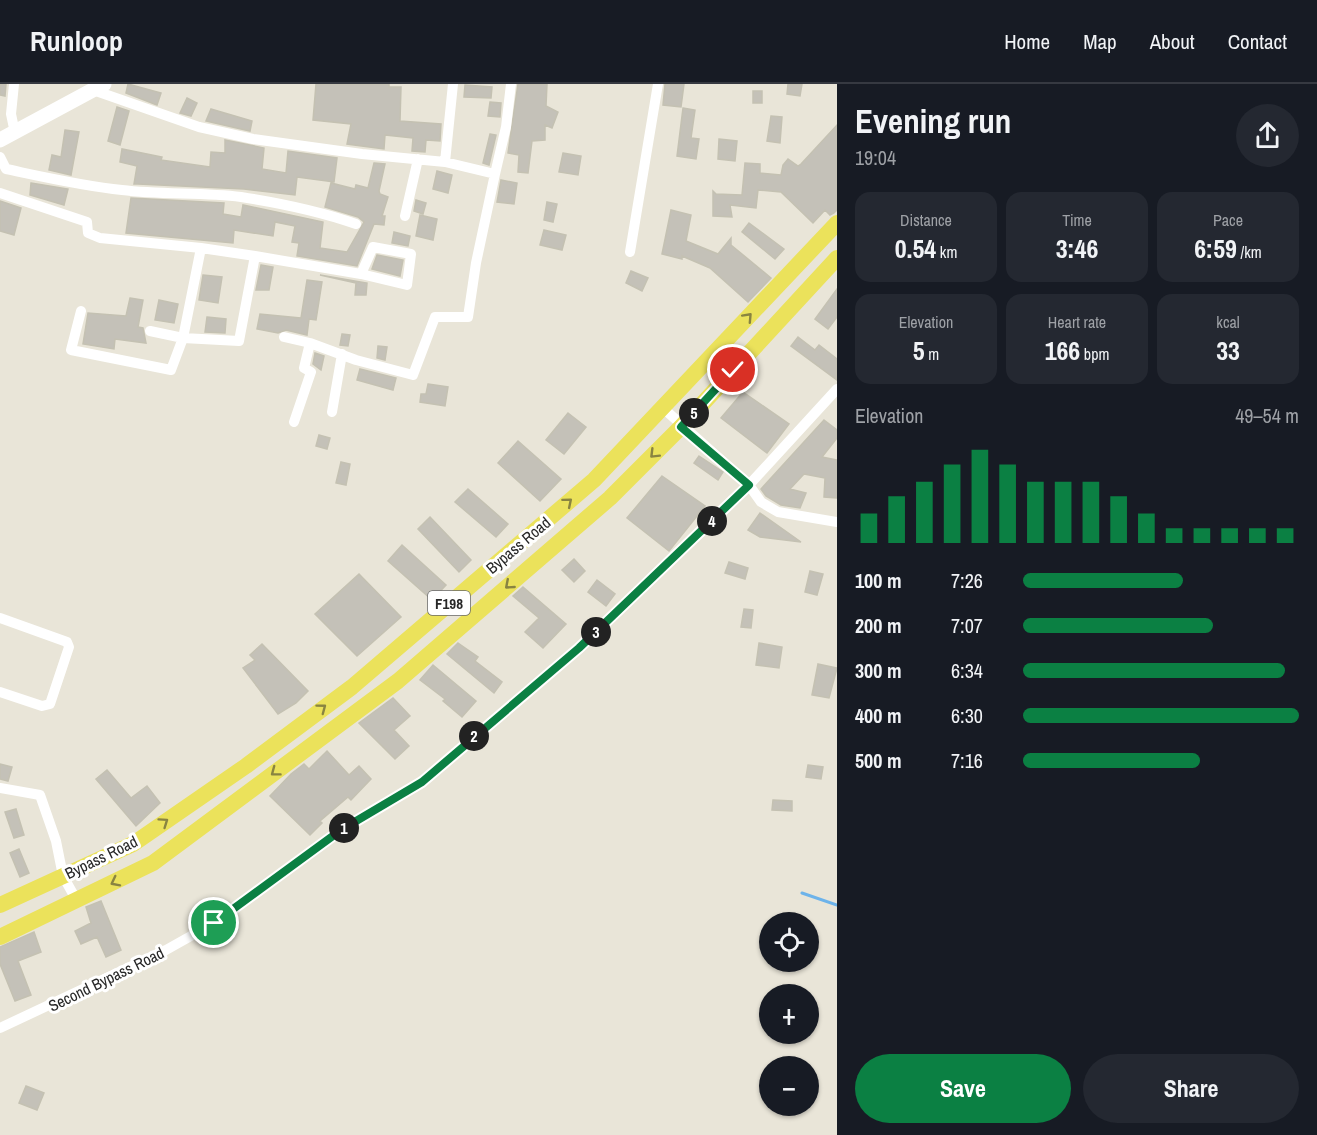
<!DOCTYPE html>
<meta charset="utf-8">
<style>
:root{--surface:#171b24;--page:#242831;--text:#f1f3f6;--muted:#9ea1a6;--line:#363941;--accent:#0b8043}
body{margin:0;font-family:"Archivo Narrow",sans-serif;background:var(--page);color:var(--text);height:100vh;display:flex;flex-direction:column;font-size:22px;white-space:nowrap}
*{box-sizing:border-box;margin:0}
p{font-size:20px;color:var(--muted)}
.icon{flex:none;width:33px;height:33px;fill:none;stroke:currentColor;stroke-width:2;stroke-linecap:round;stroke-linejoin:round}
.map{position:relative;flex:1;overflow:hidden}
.panel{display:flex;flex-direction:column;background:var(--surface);width:480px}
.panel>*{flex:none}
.tools{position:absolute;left:759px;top:828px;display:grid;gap:12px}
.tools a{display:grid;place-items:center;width:60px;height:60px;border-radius:50%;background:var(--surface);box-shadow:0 2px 4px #0004;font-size:30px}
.pin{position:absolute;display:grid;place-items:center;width:51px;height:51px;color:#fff;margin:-26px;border:3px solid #fff;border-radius:50%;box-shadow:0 2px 6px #0007}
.km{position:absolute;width:30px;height:30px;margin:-15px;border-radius:50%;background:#222;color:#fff;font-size:16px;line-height:30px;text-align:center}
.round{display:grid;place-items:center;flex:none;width:63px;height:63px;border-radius:32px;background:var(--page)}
.head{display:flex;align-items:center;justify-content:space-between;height:102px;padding:0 18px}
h1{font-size:33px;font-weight:700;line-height:45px}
.metrics{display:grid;grid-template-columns:repeat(3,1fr);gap:9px;height:102px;padding:6px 18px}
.metrics div{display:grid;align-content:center;border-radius:15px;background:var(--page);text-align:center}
.metrics b{font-size:26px;font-weight:700}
.metrics small{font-size:16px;font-weight:400}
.metrics p{font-size:16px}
.chart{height:168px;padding:12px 18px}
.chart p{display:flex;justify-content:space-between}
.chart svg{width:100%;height:108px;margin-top:6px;stroke:var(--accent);stroke-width:6}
.button{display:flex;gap:12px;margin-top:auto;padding:12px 18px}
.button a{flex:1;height:69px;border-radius:36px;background:var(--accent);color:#fff;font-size:24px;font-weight:700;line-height:69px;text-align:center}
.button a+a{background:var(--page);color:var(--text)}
ul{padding:0 18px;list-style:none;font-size:20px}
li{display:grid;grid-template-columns:96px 72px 1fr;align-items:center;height:45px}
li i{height:15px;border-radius:8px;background:var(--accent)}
header{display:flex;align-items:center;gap:36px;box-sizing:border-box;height:84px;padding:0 30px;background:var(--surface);border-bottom:2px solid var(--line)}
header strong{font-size:28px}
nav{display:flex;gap:33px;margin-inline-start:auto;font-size:21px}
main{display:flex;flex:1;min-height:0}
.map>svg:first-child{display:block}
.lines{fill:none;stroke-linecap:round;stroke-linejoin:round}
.stream{stroke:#6db3ea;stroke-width:3}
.building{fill:#c4c1b8;stroke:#c4c1b2;stroke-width:1.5}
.minor{stroke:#fff;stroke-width:10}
.secondary{stroke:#fff;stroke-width:15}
.primary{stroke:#ebe25b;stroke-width:16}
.oneway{stroke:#898441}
.route-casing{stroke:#fff;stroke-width:12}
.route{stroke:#0b8043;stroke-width:8}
.labels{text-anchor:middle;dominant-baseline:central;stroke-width:6;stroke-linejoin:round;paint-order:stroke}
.shield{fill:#fff;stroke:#686868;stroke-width:1.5}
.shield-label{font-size:15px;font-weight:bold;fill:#272727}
.street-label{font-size:16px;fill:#272727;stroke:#fff}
</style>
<header>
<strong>Runloop</strong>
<nav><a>Home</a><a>Map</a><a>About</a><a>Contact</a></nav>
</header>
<main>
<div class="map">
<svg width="837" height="1051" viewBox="0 0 837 1051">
<rect width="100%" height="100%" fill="#e9e5d8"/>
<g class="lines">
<path class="stream" d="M802 809 837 821"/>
</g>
<path class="building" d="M0 0H6L5 12 0 11Z
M128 0 161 9 157 21 126 9Z
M316 0H389V3H401L400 37 441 40 440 57 426 56 425 68 412 67 413 54 385 51 384 65 347 60 351 40 313 36Z
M518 0H547L546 22 558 28 552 44 545 41V56L532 57 528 89 518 88 519 71 508 69Z
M665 0H684L681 23 663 21Z
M788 0H802L800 12 787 10Z
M465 1 492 3 491 14 464 13Z
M753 7H762V19H753Z
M187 14 197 19 191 32 180 29Z
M490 18 501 19 500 33 488 32Z
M117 23 129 27 120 61 108 57Z
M683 24 695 26 691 54 699 55 696 75 677 72Z
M211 25 252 37 250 47 206 37Z
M771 32 782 33 780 59 767 57Z
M837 41V126L834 129 830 131 825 126 813 139 781 108 758 106 756 124 730 121 732 133 713 132V107L716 110 742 111 745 79 760 80V89L781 91 783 81 788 75 798 82 801 80Z
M65 46 79 48 71 91 49 86 52 71 61 73Z
M490 50 496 51 489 81 483 79Z
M719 55 737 57 735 77 718 75Z
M225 56 264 64 262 85 286 89 288 67 337 74 334 98 297 93 295 111 244 105 138 100H134L137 82 120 78 122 65 162 73 161 76 210 83 211 68 225 69Z
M563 69 581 72 578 91 559 88Z
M374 79 385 80 379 107 380 110 388 113 382 132H385L384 141 374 140 357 182 297 172 299 159 292 158 295 142 275 138 273 152 234 146 233 159 126 149 131 114 224 119 223 130 241 133 243 121 323 138 320 164 347 168 364 138 358 133 325 123 331 99 355 105 356 101 368 104Z
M437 87 452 91 448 109 433 105Z
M501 96 517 99 514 120 497 118Z
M31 99 68 105 64 121 30 111Z
M416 116 426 119 423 130 414 127Z
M0 117 21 124 14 151 0 147Z
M547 118 557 120 553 138 544 136Z
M671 126 691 131 686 157 718 170 731 154V161L771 194 748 218 710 184 682 172V175L662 170Z
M420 131 437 135 433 156 416 152Z
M749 139 784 165 775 175 742 148Z
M544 146 566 151 562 166 540 161Z
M394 148 410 152 408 162 392 159Z
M377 171 403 176 400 192 372 185Z
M261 181 273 183 269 206H256Z
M631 187 648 194 642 207 626 199Z
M203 191 222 193 218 219 199 216Z
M320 191 367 199 366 211H355L356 199Z
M307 196 322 198 316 236 309 235 307 251 286 246 278 249 257 245 260 230 301 234Z
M837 205V233L828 245 815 235Z
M130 214 143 216 138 243 143 244 146 259 115 255 114 265 83 260 88 229 126 232Z
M159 216 178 220 174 239 155 236Z
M207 233 226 235 225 249 205 248Z
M342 250 350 251 348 262 340 261Z
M798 253 815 266 819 261 837 275V296L791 262Z
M378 262 387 263 385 276 377 274Z
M315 269 324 272 321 286 313 280Z
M360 285 396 294 393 306 357 296Z
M428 300 448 303 445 322 420 318 421 310H426Z
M743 308 789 340 767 369 721 334Z
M568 329 586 343 564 370 546 356Z
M824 336 837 346V354L822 373 837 376V414L824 413 825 394 804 390 790 405 806 409 800 424 781 421 766 412 761 405Z
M319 351 330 354 327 365 316 362Z
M518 357 561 395 540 417 498 379Z
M699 372 723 388 718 396 694 379Z
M341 378 350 380 346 401 336 399Z
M662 392 705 422 669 467 627 434Z
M468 405 508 440 496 453 455 418Z
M760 429 801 458 760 453 748 446Z
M430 433 471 476 459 488 418 445Z
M402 461 446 501 432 516 388 477Z
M574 475 585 487 574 498 562 486Z
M729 478 748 484 745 495 725 489Z
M810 487 823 490 817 511 805 508Z
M359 490 401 533 357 572 315 530Z
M597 496 615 510 606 522 588 508Z
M523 503 566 540 543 564 525 548 539 534 513 512Z
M744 525 753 526 751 544 741 543Z
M458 559 478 573 475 577 502 598 494 609 447 570Z
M759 559 782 563 779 584 756 581Z
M262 560 308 607 296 619 278 630 243 584 255 576 250 571Z
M818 580 837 584 829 614 812 611Z
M433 581 476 617 462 633 443 617 445 615 420 596Z
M393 614 410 632 394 646 409 662 395 675 359 639Z
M327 667 349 691 359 682 371 695 351 716 348 713 320 737 322 739 310 751 270 712 291 690 304 680 309 685Z
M0 680 12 683 8 697 0 695Z
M808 681 823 683 821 695 806 693Z
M107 686 131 714 147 702 160 719 136 742 96 695Z
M773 716 792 717V727L772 726Z
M16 725 24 751 14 754 5 728Z
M19 765 29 789 20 793 10 769Z
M101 817 121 866 106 873 97 853 81 860 75 847 91 839 86 823Z
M34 848 41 868 18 877 31 911 15 917 0 880V863Z
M26 1002 44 1009 37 1026 19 1019Z"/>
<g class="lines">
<path class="minor" d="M14 0 11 30 15 49
M93 6 199 43 253 55 362 70 445 78 495 90 506 43 511 0
M0 73 6 85C44 93 83 102 122 106 162 111 202 108 241 113 280 119 319 127 356 140
M445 78 453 0
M0 109 87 138 88 149 100 154 201 164 183 254 239 257 255 172 361 190 407 201 411 170 373 163 361 190
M405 132 418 75
M201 164 255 172
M630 168 658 0
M81 227 71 266 171 286 183 254 150 247
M284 253 310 259
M663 324 749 401 761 418 778 428 837 438
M332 328 342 270
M294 338 311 288 304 284 310 259 356 276 413 291 435 233H468L476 179 495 90
M0 534 67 558 69 563 50 620 42 622 0 608
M0 704 40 711 56 757 63 792 77 817
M0 944 166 866 214 839 341 746 422 698 579 564 749 401 837 305"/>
<path class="secondary" d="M0 56 104 0"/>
<path class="primary" d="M0 821 133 760 246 682 352 603 594 396 837 139
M0 853 153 779 398 597 610 414 681 343 837 174"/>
</g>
<defs><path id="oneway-chevron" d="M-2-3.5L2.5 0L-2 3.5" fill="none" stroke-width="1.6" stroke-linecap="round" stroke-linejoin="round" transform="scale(1.5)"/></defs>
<g class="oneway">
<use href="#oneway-chevron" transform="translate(748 233) rotate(-47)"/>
<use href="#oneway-chevron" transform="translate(654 370) rotate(135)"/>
<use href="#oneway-chevron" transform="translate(568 418) rotate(-40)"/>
<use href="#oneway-chevron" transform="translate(509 501) rotate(139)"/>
<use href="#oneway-chevron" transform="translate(322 624) rotate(-37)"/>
<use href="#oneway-chevron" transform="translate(275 688) rotate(143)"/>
<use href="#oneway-chevron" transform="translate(164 738) rotate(-35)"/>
<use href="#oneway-chevron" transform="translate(115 798) rotate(153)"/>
</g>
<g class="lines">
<g class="route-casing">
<path id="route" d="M214 839 341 746 422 698 579 564 749 401 681 343 733 286"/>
</g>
<use href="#route" class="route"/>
</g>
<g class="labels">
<rect class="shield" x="428" y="507" width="42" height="24" rx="4.5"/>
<g class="shield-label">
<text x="449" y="519">F198</text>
</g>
<g class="street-label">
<text transform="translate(518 461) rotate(-40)">Bypass Road</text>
<text transform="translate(101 773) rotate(-26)">Bypass Road</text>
<text transform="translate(106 895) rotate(-26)">Second Bypass Road</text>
</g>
</g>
</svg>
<div class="tools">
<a><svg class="icon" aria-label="locate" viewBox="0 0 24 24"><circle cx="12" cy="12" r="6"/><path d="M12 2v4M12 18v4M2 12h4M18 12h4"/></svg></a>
<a>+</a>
<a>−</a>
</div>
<div class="pin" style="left:214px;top:839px;background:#1e9e55"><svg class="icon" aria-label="arrive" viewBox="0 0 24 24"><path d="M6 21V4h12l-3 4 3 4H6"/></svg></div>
<div class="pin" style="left:733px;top:286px;background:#d93025"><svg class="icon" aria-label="check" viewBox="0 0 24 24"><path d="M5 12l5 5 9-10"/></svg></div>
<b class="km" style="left:344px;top:744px">1</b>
<b class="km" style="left:474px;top:652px">2</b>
<b class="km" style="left:596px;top:548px">3</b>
<b class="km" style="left:712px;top:437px">4</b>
<b class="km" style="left:694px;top:329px">5</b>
</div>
<section class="panel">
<div class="head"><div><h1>Evening run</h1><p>19:04</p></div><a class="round"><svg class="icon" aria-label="share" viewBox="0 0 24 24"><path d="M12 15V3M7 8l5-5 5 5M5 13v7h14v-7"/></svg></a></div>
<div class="metrics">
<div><p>Distance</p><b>0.54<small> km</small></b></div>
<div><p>Time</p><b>3:46</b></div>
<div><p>Pace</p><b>6:59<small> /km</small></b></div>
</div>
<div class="metrics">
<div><p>Elevation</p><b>5<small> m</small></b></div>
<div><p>Heart rate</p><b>166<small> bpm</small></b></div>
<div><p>kcal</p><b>33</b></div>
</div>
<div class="chart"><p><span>Elevation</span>49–54 m</p>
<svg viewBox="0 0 160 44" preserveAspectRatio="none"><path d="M5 44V32M15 44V25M25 44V19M35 44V12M45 44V6M55 44V12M65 44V19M75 44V19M85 44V19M95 44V25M105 44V32M115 44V38M125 44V38M135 44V38M145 44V38M155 44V38"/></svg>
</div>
<ul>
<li><b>100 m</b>7:26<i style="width:58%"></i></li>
<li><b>200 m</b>7:07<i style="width:69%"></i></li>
<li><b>300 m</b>6:34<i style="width:95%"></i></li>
<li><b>400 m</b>6:30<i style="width:100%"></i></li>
<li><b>500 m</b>7:16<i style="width:64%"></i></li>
</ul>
<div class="button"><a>Save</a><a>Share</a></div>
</section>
</main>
